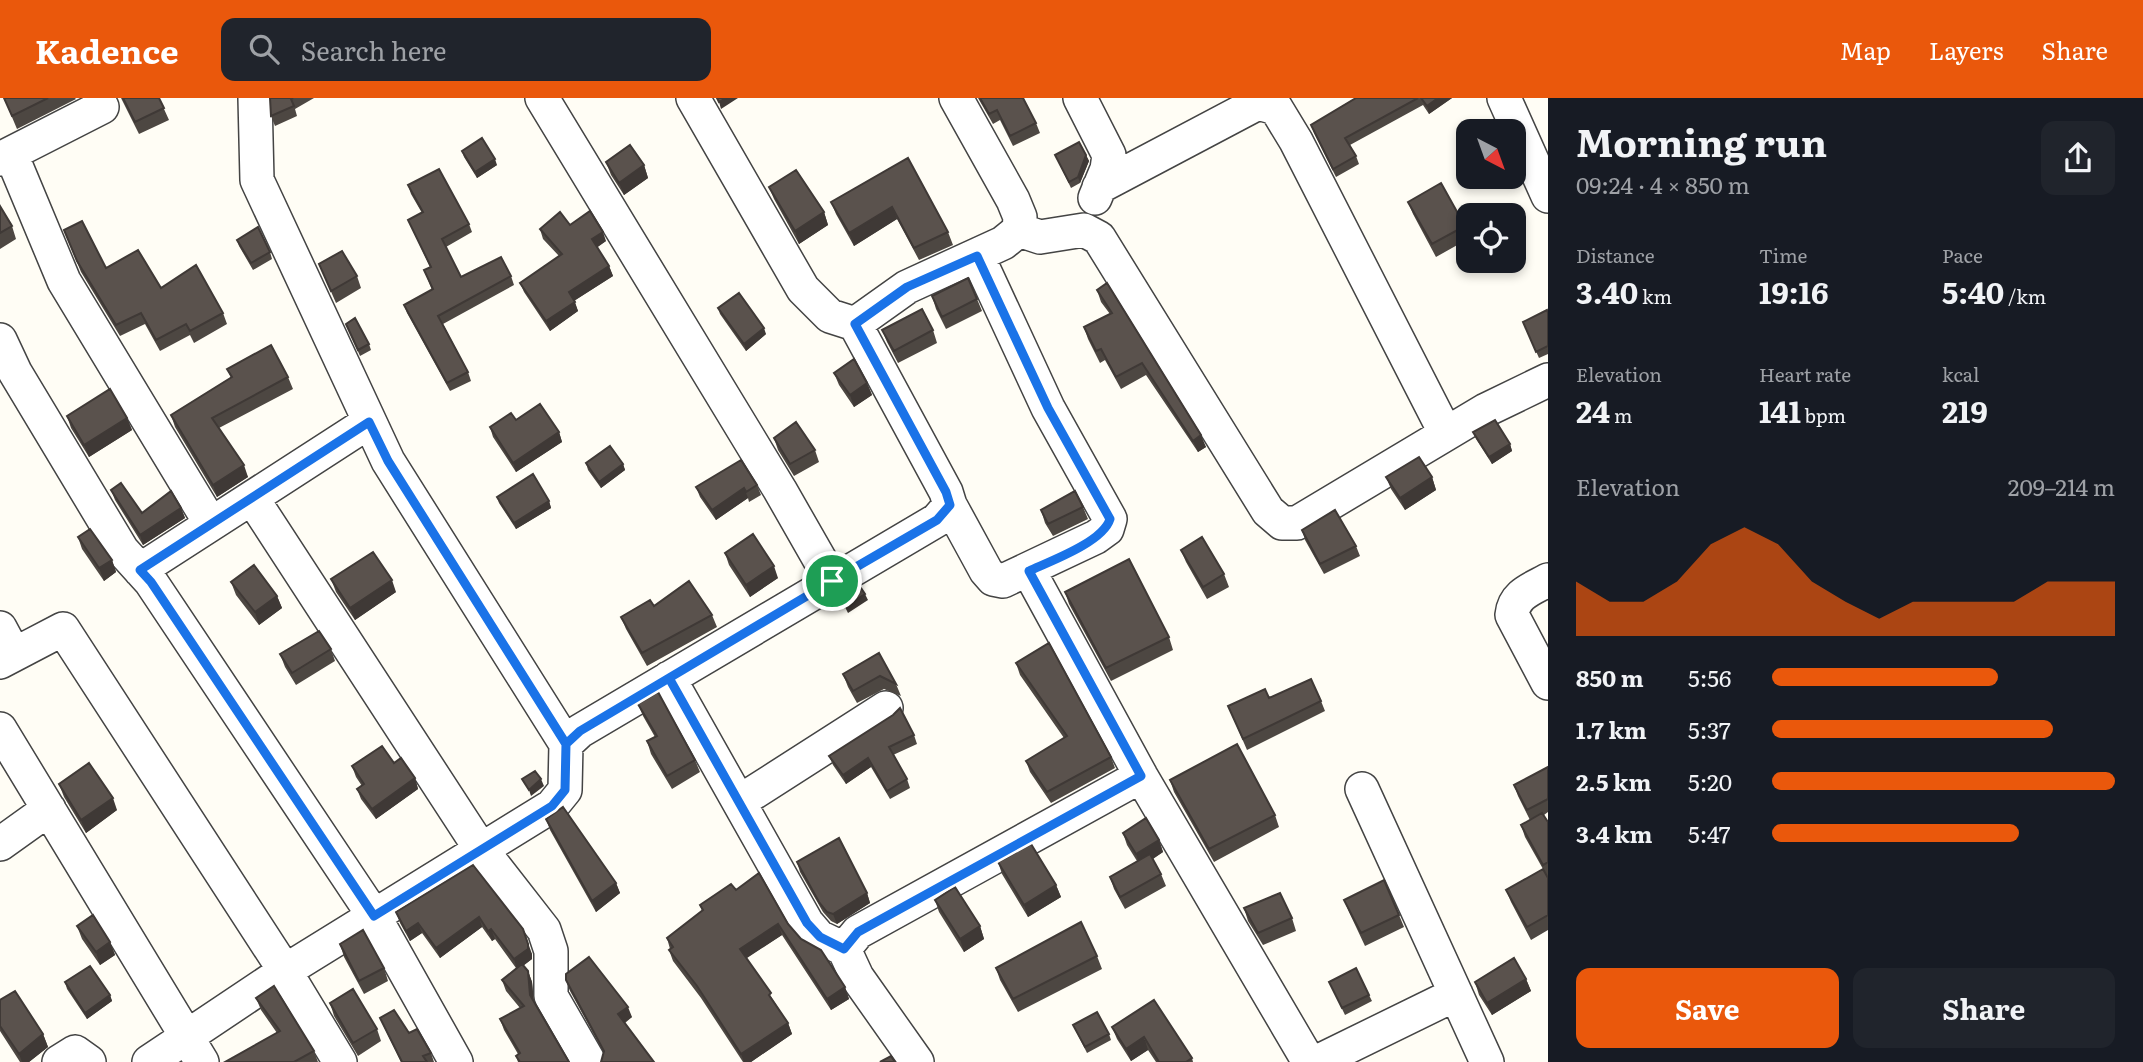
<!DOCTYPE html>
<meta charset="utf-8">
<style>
:root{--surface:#171b24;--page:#20242c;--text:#f1f3f6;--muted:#9ea1a6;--accent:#ea580c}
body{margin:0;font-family:Literata,serif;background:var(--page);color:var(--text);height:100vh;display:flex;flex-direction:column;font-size:26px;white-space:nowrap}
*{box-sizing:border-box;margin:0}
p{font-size:23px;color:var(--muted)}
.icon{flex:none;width:38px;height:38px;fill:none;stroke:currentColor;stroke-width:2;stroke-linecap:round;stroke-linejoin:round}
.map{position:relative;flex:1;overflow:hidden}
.sheet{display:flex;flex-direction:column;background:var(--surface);width:595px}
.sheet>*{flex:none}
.needle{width:46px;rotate:139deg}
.buttons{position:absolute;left:1456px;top:21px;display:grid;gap:14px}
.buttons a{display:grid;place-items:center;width:70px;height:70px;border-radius:14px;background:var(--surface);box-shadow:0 4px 10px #0003;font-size:35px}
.pin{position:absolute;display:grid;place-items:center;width:60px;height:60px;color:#fff;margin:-30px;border:4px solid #fff;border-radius:50%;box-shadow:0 2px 7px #0007}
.round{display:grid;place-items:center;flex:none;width:74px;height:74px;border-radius:14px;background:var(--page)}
.summary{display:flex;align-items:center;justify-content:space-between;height:119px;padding:0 28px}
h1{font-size:38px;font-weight:700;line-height:52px}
.stats{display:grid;grid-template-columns:repeat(3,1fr);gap:10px;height:119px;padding:7px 28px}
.stats div{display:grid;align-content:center}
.stats b{font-size:30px;font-weight:700}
.stats small{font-size:19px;font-weight:400}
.stats p{font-size:19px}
.chart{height:196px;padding:14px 28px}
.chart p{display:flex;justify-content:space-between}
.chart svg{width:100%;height:126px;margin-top:7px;fill:var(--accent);opacity:.7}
.button{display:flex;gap:14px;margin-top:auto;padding:14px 28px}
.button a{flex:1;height:80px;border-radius:14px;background:var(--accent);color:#fff;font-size:28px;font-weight:700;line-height:80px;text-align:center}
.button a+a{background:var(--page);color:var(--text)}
ul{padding:0 28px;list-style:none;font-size:23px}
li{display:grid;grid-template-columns:112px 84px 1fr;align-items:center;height:52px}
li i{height:18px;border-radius:9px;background:var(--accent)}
header{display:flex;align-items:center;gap:42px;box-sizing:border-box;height:98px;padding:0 35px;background:var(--accent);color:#fff}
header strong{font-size:33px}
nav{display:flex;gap:38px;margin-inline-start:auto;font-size:24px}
.search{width:490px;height:63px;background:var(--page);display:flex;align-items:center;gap:18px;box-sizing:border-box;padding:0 24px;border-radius:14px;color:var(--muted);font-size:26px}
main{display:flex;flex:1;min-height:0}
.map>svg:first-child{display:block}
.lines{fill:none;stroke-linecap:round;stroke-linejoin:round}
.minor-casing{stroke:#444;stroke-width:36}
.minor{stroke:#fff;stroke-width:33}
.wall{fill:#4d4742}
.shaded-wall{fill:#3f3936}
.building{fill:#5a524d;stroke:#3f3936;stroke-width:2}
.route-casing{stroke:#fff;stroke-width:14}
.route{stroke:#1a73e8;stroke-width:9}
</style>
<header>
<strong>Kadence</strong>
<div class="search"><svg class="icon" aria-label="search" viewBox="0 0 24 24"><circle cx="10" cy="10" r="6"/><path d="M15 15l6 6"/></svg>Search here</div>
<nav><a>Map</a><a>Layers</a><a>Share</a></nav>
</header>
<main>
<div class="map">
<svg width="1548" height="964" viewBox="0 0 1548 964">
<rect width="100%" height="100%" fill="#fffdf5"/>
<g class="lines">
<g class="minor-casing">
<path id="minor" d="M255 0 257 82 388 363 566 646
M542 0 780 392 832 483
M1080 0 1109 57 1107 71 1095 100
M1504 0 1548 98
M11 56 64 183 211 426
M0 61 102 9
M1099 89 1258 5 1276 10 1296 43 1446 336
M1019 132 1040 139 1084 132 1099 140 1268 413 1282 425H1297L1486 312 1548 282
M855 226 907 189 1003 145 1019 132 1020 119 1013 102 956 0
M0 242 15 274 122 452 151 484 374 818 456 964
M252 400 480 750 544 832 551 853V898L589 964
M950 407 986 473 993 481 1003 483 1096 439 1107 431 1110 421 1048 310 977 157
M140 472 369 324
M1029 473 1141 678 1309 964
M1548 482C1532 491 1514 496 1512 517L1548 585
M0 530 14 556
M0 564 63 531 285 873 340 964
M669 580 807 825 819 839 844 851 857 879 917 964
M0 631 202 964
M1362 691 1487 964
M739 704 886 610
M0 746 49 711
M844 851 858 834 1141 678
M59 964 75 954 89 964
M149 964 285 873 552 708 565 692 566 646 580 633 937 422 950 407 946 394 855 226 830 218 803 191 693 0
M1317 964 1456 896"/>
</g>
<use href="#minor" class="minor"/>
</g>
<path class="wall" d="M4 0H75L76 1 17 31Z
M121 0H159L169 22 139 36Z
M270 0H314L295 11 297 18 275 28 271 18Z
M978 0H1023L1036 25 1040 35 1013 48 1000 22 993 26Z
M1355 0H1452L1429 16 1423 7 1350 47 1356 58 1359 66 1336 79 1314 35 1311 27Z
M462 53 497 67 477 80 464 59Z
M1055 57H1086L1089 63 1080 85 1071 90Z
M908 60 948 134 953 147 919 162 897 121 854 148 836 116 831 104Z
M606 64 644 67 648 80 624 97 611 77Z
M408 87 469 126 472 134 446 149 461 179 511 178 514 187 443 226 468 274 471 283 450 293 407 215 404 207 432 192 424 172 430 169 408 122 422 115 411 96Z
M769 89 824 114 828 127 799 146 774 101Z
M1408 104 1465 128 1468 141 1436 159 1413 116Z
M0 108 12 128 16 141 0 151Z
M570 127 606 143 597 149 609 168 613 178 574 203 578 213 550 233 524 194 520 185 559 158 543 141 540 131Z
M64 132 106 170 161 190 223 215 227 226 194 245 190 237 160 253 145 226 120 238 81 174Z
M237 142 270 154 272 161 253 172 239 148Z
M319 166 357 178 361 190 336 205Z
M1097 192 1206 349 1198 354 1146 277 1121 291 1105 262 1100 265 1088 241 1084 229 1110 216 1101 204Z
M932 198 977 201 982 213 946 231 936 211Z
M718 210 766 236 746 253 720 216Z
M1548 215V256L1539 260 1523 224Z
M346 226 369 246 371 252 360 258Z
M882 232H933L937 245 898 265 887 244Z
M227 271 288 279 293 291 219 330 248 379 217 399 175 329 171 317 231 280Z
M834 275 867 285 872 297 854 309 839 287Z
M67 318 127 320 132 332 89 359 71 330Z
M516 322 559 334 562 344 516 374 493 339 490 329Z
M1473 334 1510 346 1512 353 1492 366 1476 341Z
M774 340 815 352 819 364 794 378 778 352Z
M586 365 623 366 625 372 601 390 588 372Z
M1386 379H1432L1436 392 1405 412 1391 391Z
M757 387 761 397 749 404 748 400 716 422 700 399 696 389Z
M111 392 142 415 181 410 185 420 143 447 115 402Z
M497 399 549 403 551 410 516 431 499 405Z
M1083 409 1088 421 1053 438 1045 425 1041 412Z
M1302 432 1356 448 1360 458 1324 476 1305 442Z
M78 439 112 462 116 474 104 483 82 451Z
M1181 452 1224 476 1229 489 1207 501 1186 464Z
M725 455 778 480 750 499 729 467Z
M331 481 396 494 355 522 336 494Z
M231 484 277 498 282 510 259 527 236 497Z
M1065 494 1169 539 1173 552 1111 583 1069 506Z
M654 508 712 517 717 529 647 568 626 531 621 519Z
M331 551 335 563 296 587 285 569 280 556Z
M879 555 896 586 901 598 884 591 857 605 848 589 843 576Z
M1016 565 1111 659 1115 670 1051 705 1030 674 1026 663 1064 640 1020 577Z
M1269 600 1321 603 1325 613 1247 652 1228 608Z
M638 606 695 662 700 674 672 691 651 656 647 643 655 639 643 618Z
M914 637 917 646 893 657 907 681 910 690 890 701 871 669 846 686 833 667 829 658Z
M394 665 415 680 418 691 376 721 361 701 357 691 362 688 356 679 352 668Z
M1548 669V714L1544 717 1548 724V832L1531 842 1511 804 1506 792 1543 771 1525 739 1521 727 1530 722 1518 698 1514 687Z
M1170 682 1275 717 1279 729 1214 764 1174 694Z
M59 686 117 712 86 735 64 699Z
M546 721 616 785 620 795 596 814 550 732Z
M1123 735 1159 742 1163 754 1153 761 1161 776 1166 788 1125 811 1114 791 1110 779 1137 763 1127 747Z
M797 764 867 795 870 805 837 826 831 823 823 814 800 774Z
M998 764 1056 787 1061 799 1028 819 1002 776Z
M473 767 532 856V861L523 868 528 873 532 884 534 903 569 964H518L516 958 518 956 504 932 500 921 520 910 506 893 502 882 516 870 495 841 492 843 482 829 440 860 422 835 410 843 400 825 396 814Z
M736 792 788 826 845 889 849 901 831 912 782 837 746 860 788 925 792 936 751 964H743L701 900 673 863 669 852 670 851 667 840 702 813 700 807Z
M935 802 980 828 984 841 964 854 939 814Z
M1344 802 1399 817 1404 829 1365 848 1349 814Z
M1244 810 1292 820 1296 833 1263 847 1248 823Z
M77 828 110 844 115 857 100 867 82 841Z
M340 846 384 870 388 883 364 896 344 859Z
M1097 858 1102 871 1018 914 1000 882 996 870Z
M1526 881 1531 893 1492 917 1479 897 1475 884Z
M566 882 632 919 625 925 604 955 570 893Z
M65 884 110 897 112 903 87 921 67 891Z
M1329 884 1369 897 1372 903 1345 917Z
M256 900 314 953 318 964H225L277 935 261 912Z
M0 902 43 936 48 949 29 964H20L0 933Z
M330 905 377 931 381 943 358 958 334 918Z
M380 920 409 935 431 955 434 964H401L384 929Z
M1073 927 1109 936 1111 942 1087 955Z
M1112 929 1192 960 1193 964H1156L1148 952 1131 963 1117 941Z"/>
<path class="shaded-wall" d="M726 0H738L721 11 719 4Z
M1438 0H1452L1429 16 1427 8Z
M1086 57 1089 63 1080 85 1078 79Z
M495 61 497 67 477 80 475 74Z
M644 67 648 80 624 97 619 85Z
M892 109 897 121 854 148 849 135Z
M824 114 828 127 799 146 795 133Z
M603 134 606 143 595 151 592 141Z
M609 168 613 178 572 204 569 194Z
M575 204 578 213 550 233 546 223Z
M764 230 766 236 746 253 744 246Z
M867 285 872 297 854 309 850 297Z
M127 320 132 332 89 359 84 347Z
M559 334 562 344 516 374 513 365Z
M1201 337 1206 349 1198 354 1193 343Z
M1510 346 1512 353 1492 366 1489 359Z
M623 366 625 372 601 390 599 384Z
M244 367 248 379 217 399 213 387Z
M1432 379 1436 392 1405 412 1400 400Z
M744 390 748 400 716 422 712 412Z
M549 403 551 410 516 431 514 425Z
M181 410 185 420 143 447 140 437Z
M112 462 116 474 104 483 99 470Z
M774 468 778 480 750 499 746 487Z
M392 482 396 494 355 522 350 510Z
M865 496 868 502 848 515 845 509Z
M277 498 282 510 259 527 255 514Z
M868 660 871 669 846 686 843 677Z
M415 680 418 691 376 721 372 711Z
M541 681 544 688 531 698 529 692Z
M113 700 117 712 86 735 81 722Z
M1159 742 1163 754 1140 769 1136 756Z
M616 785 620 795 596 814 592 803Z
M1056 787 1061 799 1028 819 1024 807Z
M867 795 870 805 837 826 833 816Z
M479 819 482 829 440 860 436 850Z
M418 825 422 835 410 843 406 833Z
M778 826 782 837 744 862 740 851Z
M980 828 984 841 964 854 960 841Z
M491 831 495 841 492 843 488 833Z
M523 831 532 856V861L517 872 514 861Z
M110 844 115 857 100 867 96 854Z
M528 873 532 884 534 908 530 897Z
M1526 881 1531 893 1492 917 1487 905Z
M845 889 849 901 831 912 827 901Z
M110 897 112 903 87 921 85 915Z
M628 909 632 919 622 926 618 916Z
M788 925 792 936 751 964H744L741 956Z
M43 936 48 949 29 964H22L19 956Z
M1144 939 1148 952 1131 963 1126 951Z"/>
<path class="building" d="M4 0H48L12 18Z
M123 0H159L164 10 135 24Z
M270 0H293L291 1 294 8 271 18Z
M717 0H726L719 4Z
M980 0H1023L1036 25 1010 38 997 12 989 16Z
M1356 0H1418L1345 40 1356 58 1333 71 1311 27Z
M1421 0H1438L1427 8Z
M482 40 495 61 475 74 462 53Z
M1079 44 1086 57 1078 79 1069 84 1055 57Z
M630 47 644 67 619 85 606 64Z
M908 60 948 134 914 150 892 109 849 135 831 104Z
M439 71 469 126 442 141 461 179 501 159 511 178 438 218 468 274 447 285 404 207 433 191 424 172 431 169 408 122 423 114 408 87Z
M796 72 824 114 795 133 769 89Z
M1441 85 1465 128 1432 146 1408 104Z
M0 108 12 128 0 135Z
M590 113 603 134 592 141 609 168 569 194 575 204 546 223 520 185 562 156 540 131 560 114 570 127Z
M82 123 106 170 138 152 161 190 196 167 223 215 190 233 186 226 156 242 141 215 116 227 77 163 64 132Z
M258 129 270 154 251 165 237 142Z
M342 153 357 178 331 193 319 166Z
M968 180 977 201 942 219 932 198Z
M1107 185 1201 337 1193 343 1142 265 1116 279 1101 251 1096 253 1084 229 1112 215 1097 192Z
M739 195 764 230 744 246 718 210Z
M922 211 933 232 894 253 882 232Z
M1547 212 1548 215V248L1536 254 1523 224Z
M355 220 369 246 358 252 346 226Z
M271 247 288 279 212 320 244 367 213 387 171 317 232 279 227 271Z
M854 261 867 285 850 297 834 275Z
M110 291 127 320 84 347 67 318Z
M540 306 559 334 513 365 490 329 511 315 516 322Z
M1495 322 1510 346 1489 359 1473 334Z
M796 324 815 352 790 366 774 340Z
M610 348 623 366 599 384 586 365Z
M1419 359 1432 379 1400 400 1386 379Z
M741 362 757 387 746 394 744 390 712 412 696 389Z
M533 376 549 403 514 425 497 399Z
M121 385 142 415 171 393 181 410 140 437 111 392Z
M1075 393 1083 409 1048 426 1041 412Z
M1335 412 1356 448 1320 466 1302 432Z
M90 431 112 462 99 470 78 439Z
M753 436 774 468 746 487 725 455Z
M1202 439 1224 476 1203 489 1181 452Z
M373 454 392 482 350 510 331 481Z
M1129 461 1169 539 1106 570 1065 494Z
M254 467 277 498 255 514 231 484Z
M689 483 712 517 642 555 621 519 650 502 654 508Z
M857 484 865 496 845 509 837 496Z
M319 533 331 551 292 575 280 556Z
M1049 545 1111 659 1047 694 1026 663 1067 638 1016 565Z
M879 555 896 586 880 578 853 593 843 576Z
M1311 581 1321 603 1243 641 1228 608 1265 591 1269 600Z
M658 594 695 662 667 678 647 643 657 638 638 606Z
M900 610 914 637 889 649 907 681 887 693 868 660 843 677 829 658 893 617Z
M1237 646 1275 717 1209 751 1170 682Z
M382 648 394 665 401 660 415 680 372 711 357 691 364 686 352 668Z
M89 665 113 700 81 722 59 686Z
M1548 669V701L1527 712 1514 687Z
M535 673 541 681 529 692 522 681Z
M563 709 616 785 592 803 546 721Z
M1542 715 1548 724V764L1543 767 1521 727Z
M1146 720 1159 742 1136 756 1123 735Z
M839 740 867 795 833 816 827 814 819 804 797 764Z
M1031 746 1056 787 1024 807 998 764Z
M1150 756 1161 776 1120 799 1110 779Z
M473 767 523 831 528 846V851L514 861 491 831 488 833 479 819 436 850 418 825 406 833 396 814Z
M1543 771 1548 780V817L1527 829 1506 792Z
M759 775 788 826 801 841 821 852 845 889 827 901 778 826 740 851 771 895 769 897 788 925 741 956 697 888 669 852 673 849 667 840 703 812 700 807 731 786 736 792Z
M1384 782 1399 817 1361 835 1344 802Z
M955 789 980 828 960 841 935 802Z
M1280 795 1292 820 1258 835 1244 810Z
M93 817 110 844 96 854 77 828Z
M1081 824 1097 858 1013 901 996 870Z
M363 832 384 870 359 883 340 846Z
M589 859 628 909 618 916 654 964H601L604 953 566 882V876Z
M1514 860 1526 881 1487 905 1475 884Z
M522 866 528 873 530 897 569 964H520L516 958 520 955 500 921 524 908 502 882Z
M90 868 110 897 85 915 65 884Z
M1356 870 1369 897 1342 910 1329 884Z
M274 888 314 953 294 964H225L280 933 256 900Z
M353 891 377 931 353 945 330 905Z
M15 893 43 936 19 956 0 928V902Z
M1154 902 1192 960 1186 964H1159L1144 939 1126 951 1112 929Z
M394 912 409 935 417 931 431 955 423 958 427 964H402L380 920Z
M1097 914 1109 936 1085 949 1073 927Z
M891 958 895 964H880Z"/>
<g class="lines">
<g class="route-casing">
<path id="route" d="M832 483 580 633 566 646 565 692 552 708 374 818 151 484 140 472 369 324 388 363 566 646 580 633 669 580 807 825 820 839 844 851 858 834 1141 678 1029 473C1051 463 1103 444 1110 421L1048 310 977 158 907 189 855 226 946 394 950 407 937 422 832 483"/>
</g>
<use href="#route" class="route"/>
</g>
</svg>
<div class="buttons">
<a><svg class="needle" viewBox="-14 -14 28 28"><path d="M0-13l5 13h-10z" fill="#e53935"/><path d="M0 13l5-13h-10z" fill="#9ea1a6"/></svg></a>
<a><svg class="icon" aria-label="locate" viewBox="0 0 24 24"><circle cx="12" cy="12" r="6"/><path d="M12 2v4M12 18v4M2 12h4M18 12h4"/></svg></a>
</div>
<div class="pin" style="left:832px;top:483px;background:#1e9e55"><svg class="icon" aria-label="arrive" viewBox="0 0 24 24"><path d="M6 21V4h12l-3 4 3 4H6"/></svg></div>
</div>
<section class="sheet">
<div class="summary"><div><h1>Morning run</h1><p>09:24 · 4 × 850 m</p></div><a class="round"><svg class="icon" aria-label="share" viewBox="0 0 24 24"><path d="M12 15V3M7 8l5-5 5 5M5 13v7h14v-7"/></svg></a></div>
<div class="stats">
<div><p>Distance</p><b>3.40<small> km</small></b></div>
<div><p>Time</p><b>19:16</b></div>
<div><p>Pace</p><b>5:40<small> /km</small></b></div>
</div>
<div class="stats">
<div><p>Elevation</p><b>24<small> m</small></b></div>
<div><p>Heart rate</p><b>141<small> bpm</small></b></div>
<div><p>kcal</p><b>219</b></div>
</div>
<div class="chart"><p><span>Elevation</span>209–214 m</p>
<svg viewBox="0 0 160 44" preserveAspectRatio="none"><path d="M0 44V25L10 32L20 32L30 25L40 12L50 6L60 12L70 25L80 32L90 38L100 32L110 32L120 32L130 32L140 25L150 25L160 25V44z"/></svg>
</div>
<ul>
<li><b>850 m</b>5:56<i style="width:66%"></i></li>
<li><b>1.7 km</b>5:37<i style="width:82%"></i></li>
<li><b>2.5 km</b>5:20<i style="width:100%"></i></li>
<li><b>3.4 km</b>5:47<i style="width:72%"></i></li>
</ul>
<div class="button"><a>Save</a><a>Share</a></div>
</section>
</main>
